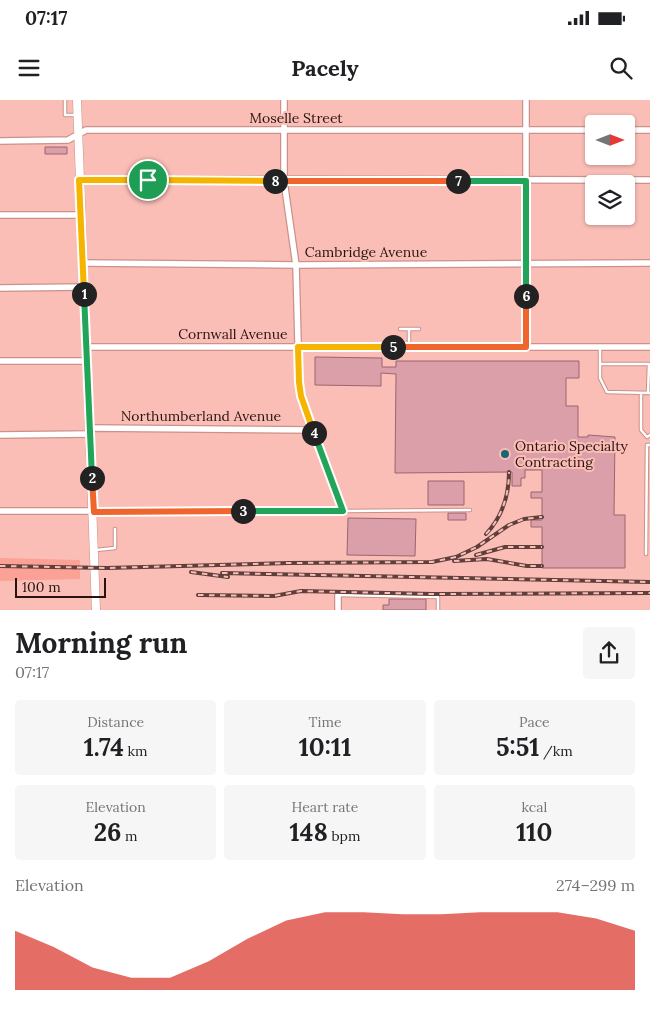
<!DOCTYPE html>
<meta charset="utf-8">
<style>
:root{--surface:#fff;--page:#f6f6f6;--text:#202124;--muted:#757577;--accent:#d93025}
body{margin:0;font-family:Lora,serif;background:var(--page);color:var(--text);height:100vh;display:flex;flex-direction:column;font-size:19px;white-space:nowrap}
*{box-sizing:border-box;margin:0}
p{font-size:16px;color:var(--muted)}
.icon{flex:none;width:28px;height:28px;fill:none;stroke:currentColor;stroke-width:2;stroke-linecap:round;stroke-linejoin:round}
.map{position:relative;height:510px;overflow:hidden}
.panel{display:flex;flex-direction:column;background:var(--surface);flex:1}
.panel>*{flex:none}
.needle{width:32px;rotate:90deg}
.controls{position:absolute;left:585px;top:15px;display:grid;gap:10px}
.controls a{display:grid;place-items:center;width:50px;height:50px;border-radius:5px;background:var(--surface);box-shadow:0 1px 4px #0004;font-size:25px}
.scale{position:absolute;left:15px;bottom:12px;width:91px;box-sizing:border-box;padding-left:5px;border:2px solid #281310;border-top:0;font-size:14px;line-height:18px;white-space:nowrap;color:#281310;-webkit-text-stroke:4px #fabeb6;paint-order:stroke}
.pin{position:absolute;display:grid;place-items:center;width:42px;height:42px;color:#fff;margin:-21px;border:2px solid #fff;border-radius:50%;box-shadow:0 1px 5px #0007}
.km{position:absolute;width:25px;height:25px;margin:-12px;border-radius:50%;background:#222;color:#fff;font-size:14px;line-height:25px;text-align:center}
.round{display:grid;place-items:center;flex:none;width:52px;height:52px;border-radius:5px;background:var(--page)}
.headline{display:flex;align-items:center;justify-content:space-between;height:85px;padding:0 15px}
h1{font-size:28px;font-weight:800;line-height:38px}
.metrics{display:grid;grid-template-columns:repeat(3,1fr);gap:8px;height:85px;padding:5px 15px}
.metrics div{display:grid;align-content:center;border-radius:5px;background:var(--page);text-align:center}
.metrics b{font-size:25px;font-weight:800}
.metrics small{font-size:14px;font-weight:400}
.metrics p{font-size:14px}
.chart{height:140px;padding:10px 15px}
.chart p{display:flex;justify-content:space-between}
.chart svg{width:100%;height:90px;margin-top:5px;fill:var(--accent);opacity:.7}
.status{display:flex;justify-content:space-between;align-items:center;height:35px;padding:0 25px;background:var(--surface);direction:ltr}
.status svg{height:14px;fill:currentColor}
header{display:flex;justify-content:space-between;align-items:center;height:65px;padding:0 15px;background:var(--surface);font-size:22px;font-weight:800}
.map>svg:first-child{display:block}
.green{fill:#fca195}
.building{fill:#da9fa9;stroke:#9b656f}
.lines{fill:none;stroke-linecap:round;stroke-linejoin:round}
.lane-casing{stroke:#cb918a;stroke-width:4.5}
.street-casing{stroke:#cb918a;stroke-width:8}
.secondary-casing{stroke:#cb918a;stroke-width:9}
.lane{stroke:#fff;stroke-width:2.5}
.street{stroke:#fff;stroke-width:5.5}
.secondary{stroke:#fff;stroke-width:8}
.rail-casing{stroke:#5f3f3b;stroke-width:4}
.rail{stroke:#fabeb6;stroke-width:2;stroke-dasharray:5.5;stroke-linecap:butt}
.split-1-casing{stroke:#fff;stroke-width:10}
.split-2-casing{stroke:#fff;stroke-width:10}
.split-3-casing{stroke:#fff;stroke-width:10}
.split-4-casing{stroke:#fff;stroke-width:10}
.split-5-casing{stroke:#fff;stroke-width:10}
.split-6-casing{stroke:#fff;stroke-width:10}
.split-7-casing{stroke:#fff;stroke-width:10}
.split-8-casing{stroke:#fff;stroke-width:10}
.split-9-casing{stroke:#fff;stroke-width:10}
.split-1{stroke:#f5b400;stroke-width:6}
.split-2{stroke:#22a559;stroke-width:6}
.split-3{stroke:#f0652b;stroke-width:6}
.split-4{stroke:#22a559;stroke-width:6}
.split-5{stroke:#f5b400;stroke-width:6}
.split-6{stroke:#f0652b;stroke-width:6}
.split-7{stroke:#22a559;stroke-width:6}
.split-8{stroke:#f0652b;stroke-width:6}
.split-9{stroke:#f5b400;stroke-width:6}
.poi-dot{fill:#1b6670;stroke:#fabeb6;stroke-width:2}
.labels{text-anchor:middle;dominant-baseline:central;stroke-width:4;stroke-linejoin:round;paint-order:stroke}
.street-label{font-size:14px;fill:#281310;stroke:#fabeb6}
.poi-label{font-size:14px;fill:#281310;stroke:#fabeb6;text-anchor:start}
</style>
<div class="status"><b>07:17</b><svg viewBox="0 0 49 12"><path d="M0 12V9h3v3zM5 12V6h3v6zM10 12V3h3v9zM15 12V0h3v12zM26 1h20v11H26zM47 4h2v5h-2z"/></svg></div>
<header><svg class="icon" aria-label="menu" viewBox="0 0 24 24"><path d="M4 6h16M4 12h16M4 18h16"/></svg>Pacely<svg class="icon" aria-label="search" viewBox="0 0 24 24"><circle cx="10" cy="10" r="6"/><path d="M15 15l6 6"/></svg></header>
<div class="map">
<svg width="650" height="510" viewBox="0 0 650 510">
<rect width="100%" height="100%" fill="#fabeb6"/>
<path class="green" d="M0 458 80 460V479L0 481Z"/>
<path class="building" d="M45 47H67V54H45Z
M315 257 382 258V267H396V261H579V278H566V306H578V337H588V335L615 337 614 415H625V468H542V427H531V420H542V398H531V392H542V370H525V378H521V386H512V372L395 373 396 274 381 273V286L315 285Z
M428 381H464V405H428Z
M448 413H466V420H448Z
M348 418 416 419 415 456 347 455Z
M389 499H426V510H383V505H389Z"/>
<g class="lines">
<g class="lane-casing">
<path id="lane" d="M65 0V15H76
M400 229H409
M409 245V229H419
M600 248V278L607 292 650 293
M600 264H649L648 293
M641 293V330L647 337 650 335
M344 411 470 410
M96 450 115 448V429
M646 454 647 345H650
M338 495 438 497V510"/>
</g>
<g class="street-casing">
<path id="street" d="M626 30H650
M0 41 68 40 86 30H594
M79 79 650 80
M0 115H81
M83 163 296 165 650 163
M0 188 84 187
M86 247H650
M526 247V0
M0 261H87
M90 328 313 330
M0 335 90 334
M0 411H343L303 303 299 282 296 165 284 81V0
M338 510V495"/>
</g>
<g class="secondary-casing">
<path id="secondary" d="M77 0 96 510"/>
</g>
<use href="#lane" class="lane"/>
<use href="#street" class="street"/>
<use href="#secondary" class="secondary"/>
<g class="rail-casing">
<path id="rail" d="M486 434C502 417 509 395 509 372
M476 455 505 447H542
M454 461 487 459 527 466H542
M0 466 107 468 289 463 432 462 456 457 477 447 509 425 524 419 542 417
M191 472 228 477
M222 473 650 482
M198 495 274 496 301 491 432 494 650 493"/>
</g>
<use href="#rail" class="rail"/>
</g>
<g class="lines">
<g class="split-1-casing">
<path id="split-1" d="M84 194 79 80H148"/>
</g>
<g class="split-2-casing">
<path id="split-2" d="M84 194 92 378"/>
</g>
<g class="split-3-casing">
<path id="split-3" d="M92 378 94 412 243 411"/>
</g>
<g class="split-4-casing">
<path id="split-4" d="M243 411H343L314 333"/>
</g>
<g class="split-5-casing">
<path id="split-5" d="M314 333 301 296 299 282 298 247H393"/>
</g>
<g class="split-6-casing">
<path id="split-6" d="M393 247H526V196"/>
</g>
<g class="split-7-casing">
<path id="split-7" d="M458 81H526V196"/>
</g>
<g class="split-8-casing">
<path id="split-8" d="M275 81H458"/>
</g>
<g class="split-9-casing">
<path id="split-9" d="M148 80 275 81"/>
</g>
<use href="#split-1" class="split-1"/>
<use href="#split-2" class="split-2"/>
<use href="#split-3" class="split-3"/>
<use href="#split-4" class="split-4"/>
<use href="#split-5" class="split-5"/>
<use href="#split-6" class="split-6"/>
<use href="#split-7" class="split-7"/>
<use href="#split-8" class="split-8"/>
<use href="#split-9" class="split-9"/>
</g>
<circle class="poi-dot" cx="505" cy="354" r="5"/>
<g class="labels">
<g class="street-label">
<text x="296" y="18">Moselle Street</text>
<text x="366" y="152">Cambridge Avenue</text>
<text x="233" y="234">Cornwall Avenue</text>
<text x="201" y="316">Northumberland Avenue</text>
</g>
<g class="poi-label">
<text x="515" y="346">Ontario Specialty<tspan x="515" dy="16">Contracting</tspan></text>
</g>
</g>
</svg>
<div class="controls">
<a><svg class="needle" viewBox="-14 -14 28 28"><path d="M0-13l5 13h-10z" fill="#e53935"/><path d="M0 13l5-13h-10z" fill="#757577"/></svg></a>
<a><svg class="icon" aria-label="layers" viewBox="0 0 24 24"><path d="M12 4l9 5-9 5-9-5zM3 14l9 5 9-5"/></svg></a>
</div>
<div class="scale">100 m</div>
<div class="pin" style="left:148px;top:80px;background:#1e9e55"><svg class="icon" aria-label="arrive" viewBox="0 0 24 24"><path d="M6 21V4h12l-3 4 3 4H6"/></svg></div>
<b class="km" style="left:84px;top:194px">1</b>
<b class="km" style="left:92px;top:378px">2</b>
<b class="km" style="left:243px;top:411px">3</b>
<b class="km" style="left:314px;top:333px">4</b>
<b class="km" style="left:393px;top:247px">5</b>
<b class="km" style="left:526px;top:196px">6</b>
<b class="km" style="left:458px;top:81px">7</b>
<b class="km" style="left:275px;top:81px">8</b>
</div>
<section class="panel">
<div class="headline"><div><h1>Morning run</h1><p>07:17</p></div><a class="round"><svg class="icon" aria-label="share" viewBox="0 0 24 24"><path d="M12 15V3M7 8l5-5 5 5M5 13v7h14v-7"/></svg></a></div>
<div class="metrics">
<div><p>Distance</p><b>1.74<small> km</small></b></div>
<div><p>Time</p><b>10:11</b></div>
<div><p>Pace</p><b>5:51<small> /km</small></b></div>
</div>
<div class="metrics">
<div><p>Elevation</p><b>26<small> m</small></b></div>
<div><p>Heart rate</p><b>148<small> bpm</small></b></div>
<div><p>kcal</p><b>110</b></div>
</div>
<div class="chart"><p><span>Elevation</span>274–299 m</p>
<svg viewBox="0 0 160 44" preserveAspectRatio="none"><path d="M0 44V15L10 23L20 33L30 38L40 38L50 30L60 19L70 10L80 6L90 6L100 7L110 7L120 6L130 6L140 6L150 9L160 15V44z"/></svg>
</div>
</section>
